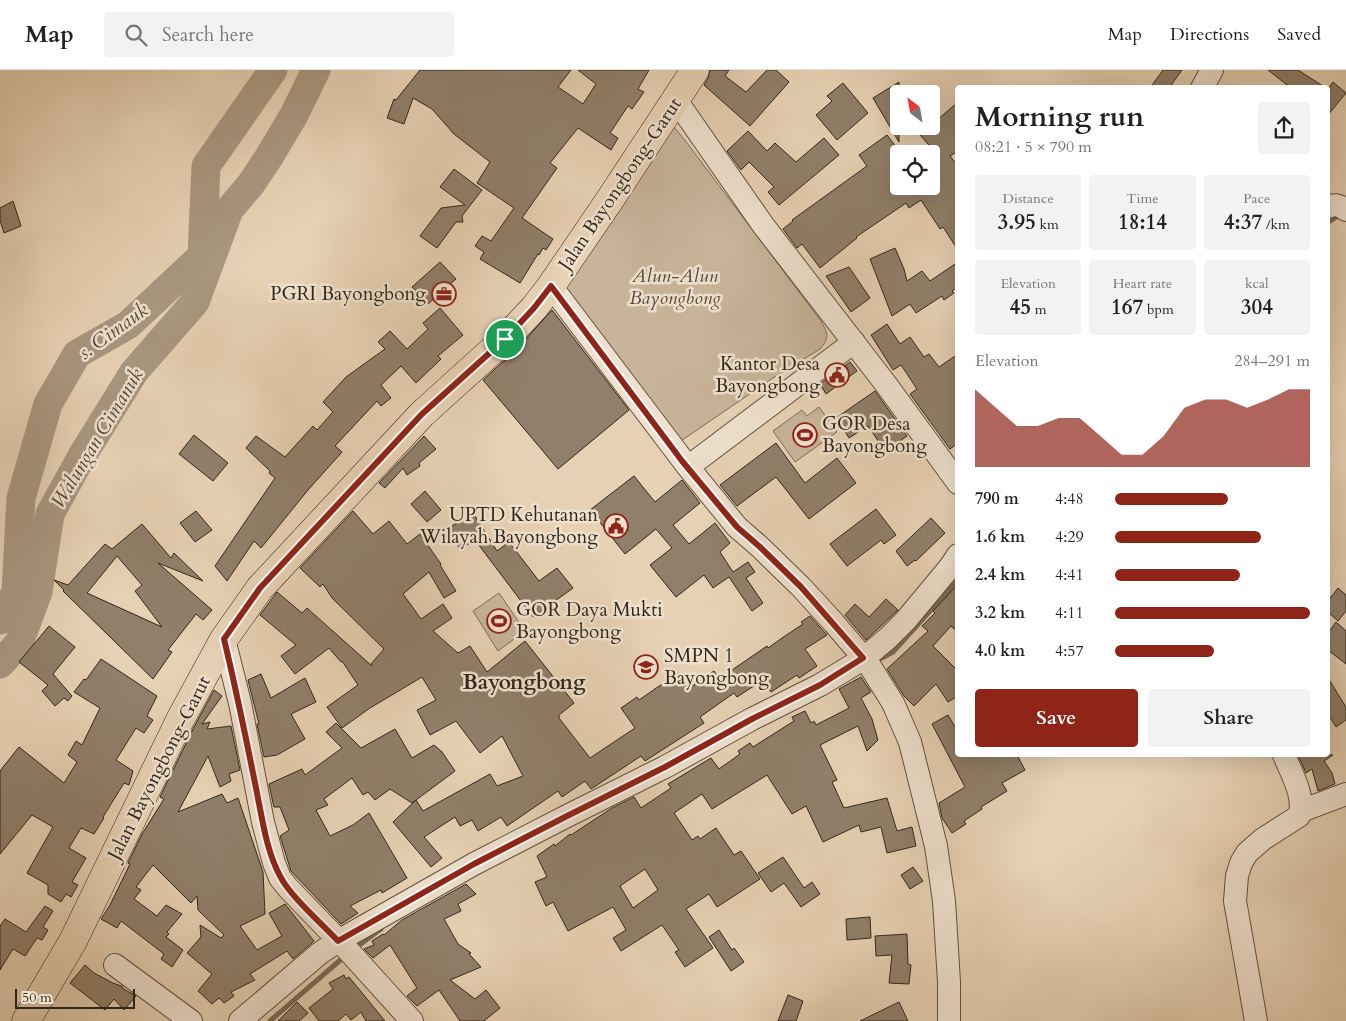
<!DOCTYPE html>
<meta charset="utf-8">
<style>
:root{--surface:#fff;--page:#f2f2f2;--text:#222;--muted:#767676;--line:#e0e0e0;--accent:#8f2418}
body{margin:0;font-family:Cardo,serif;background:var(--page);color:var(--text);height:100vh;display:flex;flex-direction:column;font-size:19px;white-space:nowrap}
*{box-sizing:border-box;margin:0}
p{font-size:16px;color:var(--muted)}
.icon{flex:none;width:28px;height:28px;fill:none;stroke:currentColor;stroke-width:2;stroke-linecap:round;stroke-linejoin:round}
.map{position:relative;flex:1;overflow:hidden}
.drawer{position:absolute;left:955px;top:15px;width:375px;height:672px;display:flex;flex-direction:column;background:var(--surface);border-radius:5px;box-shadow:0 5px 20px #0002}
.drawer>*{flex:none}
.needle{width:32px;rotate:329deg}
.tools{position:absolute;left:890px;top:15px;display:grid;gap:10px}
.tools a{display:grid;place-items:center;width:50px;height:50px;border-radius:5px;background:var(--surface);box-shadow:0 5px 20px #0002;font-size:25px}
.scale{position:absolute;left:15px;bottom:12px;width:120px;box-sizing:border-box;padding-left:5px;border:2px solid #32261a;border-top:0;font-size:14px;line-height:18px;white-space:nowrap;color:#32261a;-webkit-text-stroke:4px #efe1ce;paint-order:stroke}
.pin{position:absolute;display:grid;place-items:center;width:42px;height:42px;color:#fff;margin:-21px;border:2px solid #fff;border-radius:50%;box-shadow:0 1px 5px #0007}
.round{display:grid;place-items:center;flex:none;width:52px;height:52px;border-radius:5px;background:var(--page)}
.headline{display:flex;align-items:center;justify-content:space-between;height:85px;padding:0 20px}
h1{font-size:28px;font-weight:700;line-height:38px}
.stats{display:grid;grid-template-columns:repeat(3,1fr);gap:8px;height:85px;padding:5px 20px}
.stats div{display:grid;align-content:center;border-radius:5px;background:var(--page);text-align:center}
.stats b{font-size:21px;font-weight:700}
.stats small{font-size:14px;font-weight:400}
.stats p{font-size:14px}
.chart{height:140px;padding:10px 20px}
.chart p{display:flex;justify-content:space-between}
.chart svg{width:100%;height:90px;margin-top:5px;fill:var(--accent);opacity:.7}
.cta{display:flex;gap:10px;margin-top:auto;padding:10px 20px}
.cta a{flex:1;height:58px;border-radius:5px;background:var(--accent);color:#fff;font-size:20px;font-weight:700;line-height:58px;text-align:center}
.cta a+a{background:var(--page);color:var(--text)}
ul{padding:0 20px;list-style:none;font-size:16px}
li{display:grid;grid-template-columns:80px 60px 1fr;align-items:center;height:38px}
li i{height:12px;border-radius:6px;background:var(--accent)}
header{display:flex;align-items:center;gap:30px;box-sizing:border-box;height:70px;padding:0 25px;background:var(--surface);border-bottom:1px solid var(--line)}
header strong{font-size:24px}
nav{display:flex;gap:28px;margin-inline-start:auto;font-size:18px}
.search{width:350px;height:45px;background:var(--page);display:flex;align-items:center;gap:12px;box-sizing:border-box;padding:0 18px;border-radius:5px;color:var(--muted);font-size:19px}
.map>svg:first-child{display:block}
.green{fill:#c8b49a;stroke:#7d6d5a}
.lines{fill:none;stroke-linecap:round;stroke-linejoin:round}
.stream{stroke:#796a57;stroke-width:5}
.river{stroke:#a99780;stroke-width:29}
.building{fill:#907f6a;stroke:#32261a;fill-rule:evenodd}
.minor-casing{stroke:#5f5140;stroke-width:24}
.major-casing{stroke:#32261a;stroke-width:29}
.minor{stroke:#efe1ce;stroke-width:22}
.major{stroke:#e7d1b4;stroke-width:28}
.route-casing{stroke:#fff;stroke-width:10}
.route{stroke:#8f2418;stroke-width:6}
.labels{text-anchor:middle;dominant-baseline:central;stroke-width:5;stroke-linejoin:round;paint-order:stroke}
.street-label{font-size:19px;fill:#32261a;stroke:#efe1ce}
.park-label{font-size:19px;font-style:italic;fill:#584a3a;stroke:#efe1ce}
.poi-label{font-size:19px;fill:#32261a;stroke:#efe1ce;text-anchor:end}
.water-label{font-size:20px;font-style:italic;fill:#564839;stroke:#efe1ce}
.quarter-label{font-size:21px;font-weight:bold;fill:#32261a;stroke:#efe1ce}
</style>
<header>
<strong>Map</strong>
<div class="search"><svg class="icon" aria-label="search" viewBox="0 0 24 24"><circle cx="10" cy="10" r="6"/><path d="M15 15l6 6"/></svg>Search here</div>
<nav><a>Map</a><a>Directions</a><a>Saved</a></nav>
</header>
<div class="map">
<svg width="1346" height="951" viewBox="0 0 1346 951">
<rect width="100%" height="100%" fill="#e7d1b4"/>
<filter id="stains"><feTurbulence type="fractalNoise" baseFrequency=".004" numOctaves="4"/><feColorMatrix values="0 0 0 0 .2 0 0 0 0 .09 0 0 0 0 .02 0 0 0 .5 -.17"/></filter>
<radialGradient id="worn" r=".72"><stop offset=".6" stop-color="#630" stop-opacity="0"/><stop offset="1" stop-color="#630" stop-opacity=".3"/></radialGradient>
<path class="green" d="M665 46 687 73 821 251C828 264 830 267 820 279L773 308 678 373 548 216Z
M819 337 837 362 795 392 773 361 802 340 807 346Z
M499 523 525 561 498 581 473 541Z"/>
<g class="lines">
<path class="stream" d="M1328 152 1341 144
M876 591 893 582 958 510
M354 879 381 859
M270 951 345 886"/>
<path class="river" d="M0 550 16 522 21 428 48 334 77 284 128 255 202 186 206 96 273 0
M0 594 19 573 38 522 50 444 82 386 134 302 195 232 229 140 251 114 269 87 294 45 316 0"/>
</g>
<path class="building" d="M420 0H571L558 17 583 34 596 14 578 0H649L638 19 644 22 632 39 628 36 610 63 618 68 611 80 578 58 550 93 557 98 522 148 553 169 546 180 543 178 539 185 538 184 520 213 480 189 484 182 475 176 482 166 491 171 514 138 477 113 490 92 454 64 432 39 413 28 404 54 387 48 394 29 396 30Z
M710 0H729L725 6 746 22 767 0H776L789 12 750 56 704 15 708 8Z
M1163 0H1182L1169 18H1150Z
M1268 0H1298L1326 18H1291Z
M899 12V72L873 28Z
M1333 12 1346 23 1328 45V19Z
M843 13 868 43 837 70 816 45 832 31 827 26Z
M958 32V81L950 86 958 96V180L943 157 940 159 921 130 909 138 906 133 887 146 856 167 857 168 820 198 802 174 797 178 783 159 793 151 792 150 867 96 859 85 887 65 899 81V116H931V89L937 84 920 65Z
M748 61 767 81 775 73 796 92 824 68 839 85 779 135 768 122 774 117 749 92 741 100 727 81Z
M454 99 482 120 462 146 463 152H456L437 178 420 166 441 138 465 135 440 117Z
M13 131 21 156 4 163 0 150V138Z
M895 178 904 199 907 211 922 201 930 211 958 192V217L952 221 954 223 944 230 942 226 916 243 910 234 892 246 870 189Z
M440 192 456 209 428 234 412 217Z
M849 197 870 228 851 242 826 206Z
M440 238 463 265 438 286 441 289 416 313 401 296 381 315 391 328 381 336 377 331 335 376 342 382 308 420 261 478 254 471 227 511 215 496 275 408 269 403 270 401 246 378 256 366 285 387 313 356 317 360 333 342 323 332 346 307 385 279 378 272 390 261 407 279 428 259 423 253Z
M552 240 629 340 558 399 483 310 516 280Z
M887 254 900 274 910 267 924 287 929 284 939 297 958 284V373L950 379 910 324 917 319 901 295 893 300 871 265Z
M850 292 857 301 826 324 820 314Z
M875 321 907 366 887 380 883 374 881 375 868 356 849 368 836 348Z
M194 365 228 393 213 411 179 384Z
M424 366 436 379 419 393 420 396 407 405 403 398 385 418 379 413Z
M776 373 805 413 837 388 856 413 809 449 776 407 737 436 720 415Z
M634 406 655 432 682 410 700 433 673 455 689 474 715 453 730 473 720 482 733 502 748 492 755 502 746 508 763 533 752 541 729 507 713 518 704 505 676 527 650 495 672 478 656 459 625 484 590 440Z
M425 421 441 440 427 452 411 434Z
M876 439 896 465 884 474 881 470 847 496 830 474Z
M196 441 212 460 195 472 180 453Z
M353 441 373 464 389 451 407 474 420 464 441 494 440 495 456 521 444 528 429 502 403 524 421 549 443 534 452 548 433 561 458 583 470 576 487 602 525 571 574 633 559 645V648L590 688 635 658 621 638 637 627 639 630 678 603 688 619 714 601 719 609 767 576 768 578 782 568 803 554 801 552 810 546 827 565 805 579 817 596 799 608 797 605 771 622 767 616 761 620 757 614 737 627 734 623 700 647 704 653 645 691 641 686 591 719 585 711 562 727 558 721 507 756 501 747 478 761 472 750 460 756 455 747 424 767 442 788 431 797 393 752 416 730 423 741 490 704 497 716 523 706 502 666 480 683 456 651 430 665 417 640 436 630 422 607 370 638 342 658 327 637 358 615 342 591 341 592 329 578 295 604 281 586 296 575 260 545 277 522 302 543 307 538 372 596 371 594 384 579 332 528 323 514 320 517 300 498Z
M473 443 497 481 509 472 539 511 557 498 573 518 533 547 475 470 460 479 447 459Z
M931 448 945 463 916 491 915 490 907 496 896 481Z
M142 454 171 488 174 483 203 511 158 493 212 540 203 550 196 544 168 580 172 582 153 609 63 521 64 520 54 510 68 515 105 474 112 479ZM117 486 142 515 135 521 162 557 87 523Z
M958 514V562L951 556 933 576 958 601V626L948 632 936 614 914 636 904 626 887 599 928 561 922 556 935 543 933 541Z
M1338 518 1346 525V541L1338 551 1328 542V531Z
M886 529 898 540 866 570 845 545 855 534 869 547Z
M1336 552 1346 561V594L1328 580V563Z
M49 556 75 577 53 604 72 626 68 631 64 628 55 636 42 621 48 615 19 592Z
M101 589 157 626 147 646 153 650 144 663 136 658 116 690 133 701 129 715 124 713 103 747 104 748 94 764 81 758 69 778 86 788 72 812 78 815 71 827 66 824 61 832 48 824V815L27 803 53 757 32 745 0 784V701L19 677 64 713 77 692 68 685 76 671 82 675 100 638 74 622 84 609 86 610Z
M261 604 271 628 305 608 316 632 291 644 305 669 277 685 264 687 257 654H259L248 610Z
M861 607 871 622 861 628 872 649 878 670 867 681 858 656 820 675 837 710 832 712 844 738 887 728 897 761 912 757 916 776 887 783 881 757 861 762 859 755 823 772 806 736 792 744 767 705 712 739 702 724 674 743 692 770 698 766 700 769 716 758 734 785 741 781 760 809 717 837 709 824 686 839 713 878 685 897 675 882 679 880 662 855 621 881 613 868 626 860 613 837 568 861 553 832 546 836 535 812 547 807 537 786 554 774 555 776 570 764 571 765 612 738 634 727 641 738 671 718 668 714 711 688 719 699 740 684 738 681 750 673 753 677 794 651 792 647 805 641 811 653 814 651 816 655 849 638 839 619ZM645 799 658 820 633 838 620 816Z
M1328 608 1346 637V650L1336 657 1328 644Z
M214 620 222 626 202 654 210 652 207 659 231 656 240 700 229 704 231 711 220 717 208 686 178 742 222 724 227 733 238 728 263 802 265 844 240 856 257 880 282 866 269 843 285 834 314 871 293 889 287 881 250 904 255 910 231 922 234 926 224 933 219 928 212 934 198 921 212 904 187 883 201 867 200 855 221 868 224 865 198 840 197 826 191 833 153 795 136 817 141 820 134 829 157 846 166 835 182 844 167 862 169 864 166 867 183 880 172 897 161 889 164 884 121 851 117 858 101 849 110 835 130 794 128 793 142 764 164 729 160 727 194 657Z
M948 645 958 662V685H1017L1025 700 1002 713 1007 721 981 737 982 739 964 751 966 754 952 763 942 748 939 733 965 717 932 654Z
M336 653 361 678 395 659 412 688 434 675 442 682 455 701 412 733 390 719 375 730 368 722 363 725 352 708 324 729 328 735 316 740 330 766 353 755 369 743 407 808 382 823 381 820 350 836 358 843 341 854 291 801 280 766 289 760 280 737H274L273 733 269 714 302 699 305 705 342 678 326 662Z
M1298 685H1333L1324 691 1332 703 1335 714 1318 721 1312 699 1306 703Z
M783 787 804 818 812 812 820 824 801 837 784 813 771 822 758 803Z
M913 797 923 811 910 819 901 805Z
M466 814 476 824 458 834 461 841 444 849 458 874 471 883 469 884 481 897 450 910 475 929 486 920 500 938 484 951H460L439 920 417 936 407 926 417 918 390 875 373 888 364 879 374 875 372 871 383 864 384 865 402 850Z
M45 836 53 841 43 857 48 860 42 870 37 868 25 886 13 879 0 900V856L5 849 26 862Z
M870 847 871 868 847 870 846 849Z
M719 860 732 880 734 878 744 892 731 901 709 867Z
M907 864 908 894 911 895 909 914 889 913 892 885 876 886 875 866Z
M85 895 94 903 113 913 121 916 123 917 122 918 136 926 124 940 114 929 105 940 70 913Z
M344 905 346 909 349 907 385 951H366L361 942 351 950 346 944 338 951H319L309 938 333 919 329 913Z
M788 925 803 931 796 951H778Z
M297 932 308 943 299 951H278Z
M899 932 908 951H860Z"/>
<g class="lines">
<g class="minor-casing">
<path id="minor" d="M1202 18 1212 0
M676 30 763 155 885 313 958 413
M1328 137C1336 134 1339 135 1346 140
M551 216 688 397 737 457 760 477 801 517 834 553 868 593 893 633 910 672 936 776 944 831 949 912V951
M688 397 854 272
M224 569 240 633 263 752 274 793 280 808 289 819 345 877 412 951
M1301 741 1346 724
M115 895 191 951
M240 951 320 883 338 871 474 794 569 745 665 697 752 649 820 615 863 589 888 568 906 550 950 497 958 485
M1256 951 1235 831 1237 806 1241 793 1247 783 1263 769 1299 746C1306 727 1291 703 1284 685"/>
</g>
<g class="major-casing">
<path id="major" d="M26 951 73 871 180 650 224 569 260 518 422 344 505 269 534 238 551 216 609 131 695 0"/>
</g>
<use href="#minor" class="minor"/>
<use href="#major" class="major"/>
</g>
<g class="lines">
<g class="route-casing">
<path id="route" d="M551 216 682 391 737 457 760 477 801 517 863 588 820 615 752 649 665 697 569 745 474 794 338 871C322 854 290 826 280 806 266 780 262 747 256 718 246 668 236 619 224 569L260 518 422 344 505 269 534 238Z"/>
</g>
<use href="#route" class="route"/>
</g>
<defs>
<g id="office-ring" transform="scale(1.25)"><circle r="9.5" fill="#efe1ce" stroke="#8f2418" stroke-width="1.5"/><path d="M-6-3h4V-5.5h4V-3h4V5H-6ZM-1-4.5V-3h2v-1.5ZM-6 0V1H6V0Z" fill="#8f2418"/></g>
<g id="civic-ring" transform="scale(1.25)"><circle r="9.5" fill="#efe1ce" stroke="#8f2418" stroke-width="1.5"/><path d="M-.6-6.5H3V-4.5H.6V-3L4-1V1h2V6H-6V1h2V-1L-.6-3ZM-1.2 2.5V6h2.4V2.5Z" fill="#8f2418"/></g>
<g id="stadium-ring" transform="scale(1.25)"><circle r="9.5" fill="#efe1ce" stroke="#8f2418" stroke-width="1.5"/><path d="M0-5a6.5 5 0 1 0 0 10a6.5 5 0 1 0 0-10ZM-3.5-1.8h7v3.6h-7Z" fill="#8f2418"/></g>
<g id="school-ring" transform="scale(1.25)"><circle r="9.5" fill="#efe1ce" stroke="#8f2418" stroke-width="1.5"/><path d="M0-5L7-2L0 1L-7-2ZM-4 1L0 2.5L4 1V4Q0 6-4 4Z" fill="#8f2418"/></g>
</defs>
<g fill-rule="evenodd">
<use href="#office-ring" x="444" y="224"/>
<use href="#civic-ring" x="837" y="305"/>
<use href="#stadium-ring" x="805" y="365"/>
<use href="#civic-ring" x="616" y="456"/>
<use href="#stadium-ring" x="499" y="551"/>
<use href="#school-ring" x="646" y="597"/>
</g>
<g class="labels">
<g class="street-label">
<text transform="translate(620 114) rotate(-56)">Jalan Bayongbong-Garut</text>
<text transform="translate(159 698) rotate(-63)">Jalan Bayongbong-Garut</text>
</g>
<g class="park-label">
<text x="675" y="206">Alun-Alun<tspan x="675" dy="22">Bayongbong</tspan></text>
</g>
<g class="poi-label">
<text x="426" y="224">PGRI Bayongbong</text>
<text x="820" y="294">Kantor Desa<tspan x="820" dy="22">Bayongbong</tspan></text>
<text x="822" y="354" text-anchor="start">GOR Desa<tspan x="822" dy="22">Bayongbong</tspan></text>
<text x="598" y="445">UPTD Kehutanan<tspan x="598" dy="22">Wilayah Bayongbong</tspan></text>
<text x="516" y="540" text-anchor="start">GOR Daya Mukti<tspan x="516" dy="22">Bayongbong</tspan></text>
<text x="664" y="586" text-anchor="start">SMPN 1<tspan x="664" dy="22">Bayongbong</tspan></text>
</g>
<g class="water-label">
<text transform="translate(113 261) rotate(-36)">s. Cimauk</text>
<text transform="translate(97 368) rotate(-59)">Walungan Cimanuk</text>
</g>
<g class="quarter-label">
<text x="524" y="612">Bayongbong</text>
</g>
</g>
<rect width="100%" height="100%" filter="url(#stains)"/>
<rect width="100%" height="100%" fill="url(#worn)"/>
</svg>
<div class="tools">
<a><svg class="needle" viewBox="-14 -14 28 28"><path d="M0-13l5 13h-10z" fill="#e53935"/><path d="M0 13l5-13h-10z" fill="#767676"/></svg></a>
<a><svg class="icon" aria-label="locate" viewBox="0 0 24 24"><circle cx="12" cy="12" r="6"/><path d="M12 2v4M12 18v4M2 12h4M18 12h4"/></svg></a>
</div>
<div class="scale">50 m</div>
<div class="pin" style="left:505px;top:269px;background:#1e9e55"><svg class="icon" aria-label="arrive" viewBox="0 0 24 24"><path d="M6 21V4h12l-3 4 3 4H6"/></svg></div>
<section class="drawer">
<div class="headline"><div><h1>Morning run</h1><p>08:21 · 5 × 790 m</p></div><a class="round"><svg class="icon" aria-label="share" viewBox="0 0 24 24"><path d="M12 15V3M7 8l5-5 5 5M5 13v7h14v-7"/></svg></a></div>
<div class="stats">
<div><p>Distance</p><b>3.95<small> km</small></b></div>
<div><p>Time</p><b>18:14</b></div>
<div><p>Pace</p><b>4:37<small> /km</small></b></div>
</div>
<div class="stats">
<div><p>Elevation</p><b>45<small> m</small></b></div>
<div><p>Heart rate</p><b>167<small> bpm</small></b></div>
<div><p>kcal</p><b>304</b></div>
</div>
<div class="chart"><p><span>Elevation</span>284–291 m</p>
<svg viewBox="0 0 160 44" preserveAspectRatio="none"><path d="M0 44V6L10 15L20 24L30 24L40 20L50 20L60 29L70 38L80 38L90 29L100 15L110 11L120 11L130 15L140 11L150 6L160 6V44z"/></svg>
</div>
<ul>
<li><b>790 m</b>4:48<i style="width:58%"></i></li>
<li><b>1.6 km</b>4:29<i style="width:75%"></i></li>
<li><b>2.4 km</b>4:41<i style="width:64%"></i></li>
<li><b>3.2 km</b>4:11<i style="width:100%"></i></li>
<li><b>4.0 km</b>4:57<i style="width:51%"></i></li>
</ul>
<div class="cta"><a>Save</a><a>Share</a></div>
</section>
</div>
